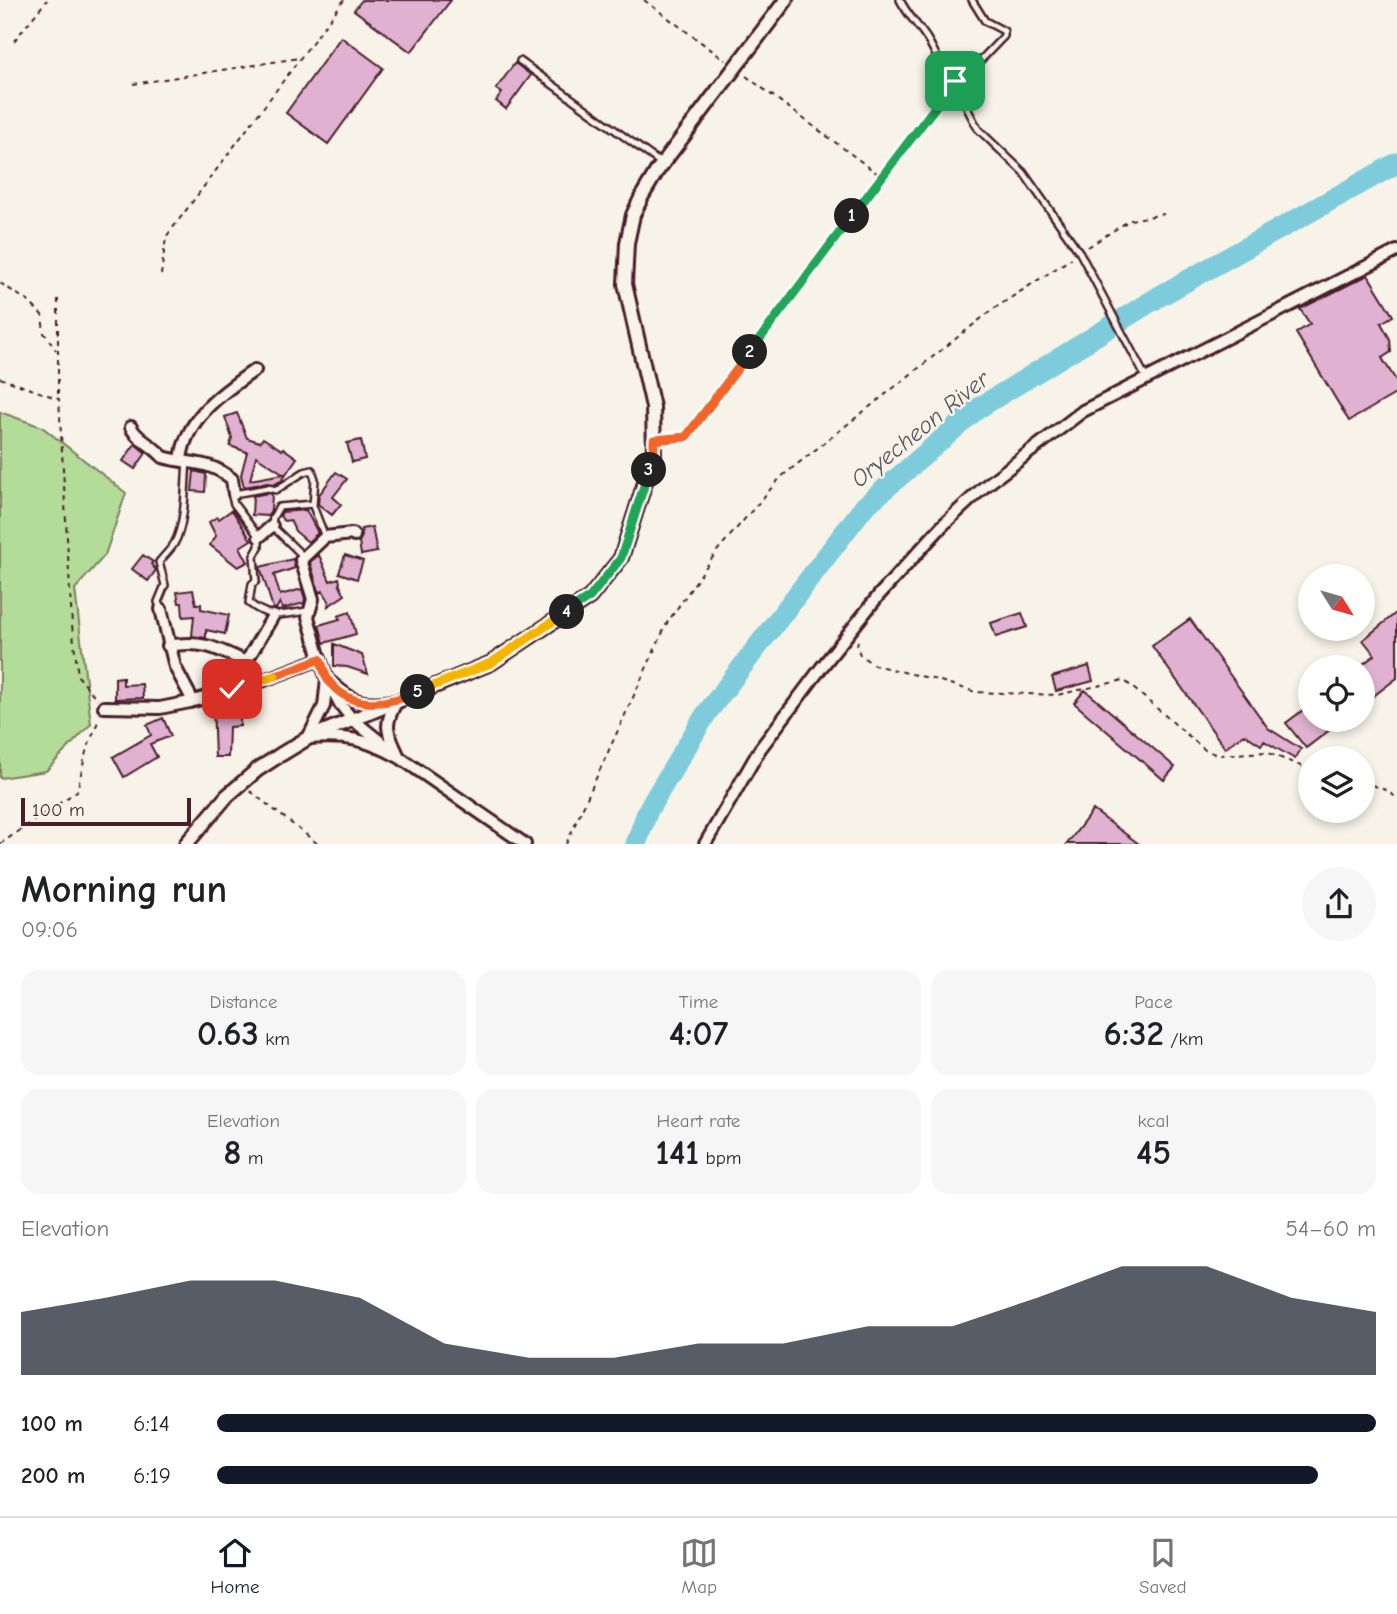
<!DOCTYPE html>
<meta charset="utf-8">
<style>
:root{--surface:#fff;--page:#f6f6f6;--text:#202124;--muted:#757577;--line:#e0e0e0;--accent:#111827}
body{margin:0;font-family:"Comic Neue",sans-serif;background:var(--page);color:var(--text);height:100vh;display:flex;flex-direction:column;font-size:26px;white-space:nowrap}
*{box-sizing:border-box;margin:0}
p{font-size:23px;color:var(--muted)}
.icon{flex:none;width:38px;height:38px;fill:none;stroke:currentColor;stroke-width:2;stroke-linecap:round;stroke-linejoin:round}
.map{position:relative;height:844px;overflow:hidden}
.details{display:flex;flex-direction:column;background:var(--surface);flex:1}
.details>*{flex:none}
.needle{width:46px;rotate:127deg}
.tools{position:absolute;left:1298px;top:564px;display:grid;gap:14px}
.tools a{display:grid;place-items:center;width:77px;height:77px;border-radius:50%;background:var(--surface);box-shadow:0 4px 10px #0003;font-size:35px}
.scale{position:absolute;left:21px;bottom:18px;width:170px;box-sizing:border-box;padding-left:7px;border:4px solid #4a1f2b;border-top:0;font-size:19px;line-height:24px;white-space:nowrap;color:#4a1f2b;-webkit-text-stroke:5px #f7f3e8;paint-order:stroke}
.pin{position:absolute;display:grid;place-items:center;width:60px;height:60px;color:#fff;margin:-30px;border-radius:14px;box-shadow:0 4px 10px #0006}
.km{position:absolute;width:35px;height:35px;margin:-18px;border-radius:50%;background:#222;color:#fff;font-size:19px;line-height:35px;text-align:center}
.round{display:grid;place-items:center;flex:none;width:74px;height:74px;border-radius:37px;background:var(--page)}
.headline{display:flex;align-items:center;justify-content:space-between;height:119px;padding:0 21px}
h1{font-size:38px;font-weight:600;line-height:52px}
.stats{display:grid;grid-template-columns:repeat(3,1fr);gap:10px;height:119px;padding:7px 21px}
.stats div{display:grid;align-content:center;border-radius:18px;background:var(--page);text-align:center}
.stats b{font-size:35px;font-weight:600}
.stats small{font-size:19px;font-weight:400}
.stats p{font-size:19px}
.chart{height:196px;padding:14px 21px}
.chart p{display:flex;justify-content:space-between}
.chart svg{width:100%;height:126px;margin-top:7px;fill:var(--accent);opacity:.7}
ul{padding:0 21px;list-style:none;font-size:23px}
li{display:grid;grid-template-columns:112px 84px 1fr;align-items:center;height:52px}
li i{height:18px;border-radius:9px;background:var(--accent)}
.tabs{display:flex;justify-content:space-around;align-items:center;height:98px;border-top:2px solid var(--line);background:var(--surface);font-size:19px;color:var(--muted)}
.tabs a{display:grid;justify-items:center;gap:4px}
.tabs .current{color:var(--accent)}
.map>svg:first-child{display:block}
.green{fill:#b3dc98;stroke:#7e7e62;stroke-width:2}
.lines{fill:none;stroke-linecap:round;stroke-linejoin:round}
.river{stroke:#7ecbdc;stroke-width:21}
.building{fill:#e1b1d2;stroke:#4a1f2b;stroke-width:2;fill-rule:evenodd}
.service-casing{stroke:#4a1f2b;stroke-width:10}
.minor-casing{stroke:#4a1f2b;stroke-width:16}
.tertiary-casing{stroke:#4a1f2b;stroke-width:18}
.path{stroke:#4a1f2b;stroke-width:2;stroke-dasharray:5 5;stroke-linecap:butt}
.service{stroke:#f7f3e8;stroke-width:5}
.minor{stroke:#f7f3e8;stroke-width:10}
.tertiary{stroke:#f7f3e8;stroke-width:12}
.split-1-casing{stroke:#fff;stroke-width:14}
.split-2-casing{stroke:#fff;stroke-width:14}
.split-3-casing{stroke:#fff;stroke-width:14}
.split-4-casing{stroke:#fff;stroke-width:14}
.split-5-casing{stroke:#fff;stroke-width:14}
.split-6-casing{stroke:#fff;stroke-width:14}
.split-7-casing{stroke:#fff;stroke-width:14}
.split-1{stroke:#22a559;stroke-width:9}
.split-2{stroke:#22a559;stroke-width:9}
.split-3{stroke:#f0652b;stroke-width:9}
.split-4{stroke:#22a559;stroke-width:9}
.split-5{stroke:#f5b400;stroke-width:9}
.split-6{stroke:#f0652b;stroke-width:9}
.split-7{stroke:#f5b400;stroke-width:9}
.labels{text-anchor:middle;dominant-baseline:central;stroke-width:5;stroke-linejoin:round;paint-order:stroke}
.water-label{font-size:24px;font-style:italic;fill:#5a5360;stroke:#f7f3e8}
</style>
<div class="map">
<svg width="1397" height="844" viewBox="0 0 1397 844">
<rect width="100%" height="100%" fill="#f7f3e8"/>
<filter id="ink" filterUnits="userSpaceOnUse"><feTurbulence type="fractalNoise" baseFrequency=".0143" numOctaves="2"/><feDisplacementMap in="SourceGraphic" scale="14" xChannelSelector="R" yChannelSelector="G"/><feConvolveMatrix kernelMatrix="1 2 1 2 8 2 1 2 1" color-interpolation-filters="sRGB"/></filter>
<g filter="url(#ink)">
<path class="green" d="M0 412 42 427 126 493 105 555 75 589 91 724 46 771 0 778Z"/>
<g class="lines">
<path class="river" d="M636 844 648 810 706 714 864 507 977 409 1160 296 1397 163"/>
</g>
<path class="building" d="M362 0H451L411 52 354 10Z
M341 37 383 68 328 144 286 113Z
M515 63 531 75 506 109 496 101 502 93 496 89Z
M1368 275 1393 316 1381 323 1390 339 1391 352 1382 358 1397 382V393L1349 421 1296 333 1310 324 1300 309Z
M237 413 247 438 260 442 263 438 282 450 283 448 297 458 281 481 275 484 267 483 244 487 241 475 247 452 230 446 232 438 225 417ZM256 456 284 474 250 480Z
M361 440 365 459 352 462 347 443Z
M135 444 146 453 135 469 123 461Z
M194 471 206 474 205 492 192 491Z
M336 472 347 479 333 497 341 504 332 515 318 504 319 495Z
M268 493 272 494 271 510 268 516 252 515 253 496Z
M232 510 251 540 240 547 248 562 238 567 210 545 216 536 209 522 217 517 219 519Z
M306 510 318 533 308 542 295 531 290 520 284 521 280 516 282 512Z
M372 527 377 552 361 555 359 542 362 536 361 529Z
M143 555 153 562 151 564 156 570 148 581 132 569Z
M319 555 330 581 339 578 340 583 339 584 345 595 328 606 329 601 323 591 319 593 310 562Z
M345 555 363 561 357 579 339 573Z
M293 559 295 568 274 575 280 595 302 589 305 599 304 603 282 609 280 602 276 609 273 608 260 567Z
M193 590 196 604H201V609L229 615 225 634 206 630V638L192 636 194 616 183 617 182 603H179L177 592Z
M350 612 356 634 324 643 319 625 340 619 338 616Z
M1397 612V678L1363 704V664L1375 655 1363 640Z
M1022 613 1027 627 996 637 991 623Z
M1190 619 1268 728 1301 749 1295 759 1264 741 1261 745 1244 734 1225 748 1152 646Z
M334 644 362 655 368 674 347 667 334 666Z
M1089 666 1093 681 1056 691 1052 677Z
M123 677V685L142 684 143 698 115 699V678Z
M1085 690 1175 767 1164 780 1074 703Z
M248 694 250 704 240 707V726L229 727 228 757H215L213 704Z
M1311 704V719H1344L1306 748 1286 723Z
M163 718 171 736 150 744 157 757 124 777 113 757 151 735 147 725Z
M1093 810 1139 844H1067Z"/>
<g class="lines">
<g class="service-casing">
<path id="service" d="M900 0C907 14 917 24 926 37 939 57 939 71 962 85L968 110 978 129 1023 172 1080 253 1146 378
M520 61 662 164
M962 85 978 63 1004 36V31L985 21 972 0
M304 557 272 526 273 517 279 507 313 504
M161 609 158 602 165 585 159 562C164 556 170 550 174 544 186 524 185 484 187 460
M308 611C282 614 272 621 249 603L252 584 256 581 254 556 259 547V537L234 504 232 497 234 494 268 488 276 490 304 472 312 470 315 479 313 506 325 537"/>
</g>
<g class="minor-casing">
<path id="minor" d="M131 427C136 439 153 445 163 457 190 465 207 459 232 479L234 494
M181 460C185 418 223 392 255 370
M259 537 272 526
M161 609 175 667 193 701
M168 646C202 640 216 648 246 662
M320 659 308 617 313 599 301 560 325 537 352 534 354 536
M327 679C356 705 359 704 397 701 382 727 388 732 399 757 366 739 346 735 308 738L324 706Z
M239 687 246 662 273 616
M104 707 160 708 190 702 259 682 320 659 327 679 340 704 352 719 399 757 525 844
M705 844 760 749 821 668 879 595 943 525 984 487 1083 411 1397 251"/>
</g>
<g class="tertiary-casing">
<path id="tertiary" d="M186 844 227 796 257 770 280 755 308 738 491 663 590 597 621 558 654 454 653 407 625 284 627 243 633 215 642 196 657 171 786 0"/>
</g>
<path class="path" d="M644 0 725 60
M14 41 47 0
M746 76 882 177
M133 84 299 58
M1088 247 1130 220 1164 214
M161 275 166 237 344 0
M0 283 28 301 42 315 44 333 56 350
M58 299V398
M0 378 59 399 72 625 78 676 97 699
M665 438 686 437 951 87
M858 641 857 646 860 655 874 665 937 680 975 692 1057 695 1124 680 1205 750 1218 755 1266 752 1311 770
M1363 782 1386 790 1397 798
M250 791 318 844
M0 844 77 791 86 752 99 719
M566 844 667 623 717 551 781 477 992 310 1072 258"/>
<use href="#service" class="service"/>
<use href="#minor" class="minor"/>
<use href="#tertiary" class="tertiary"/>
</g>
</g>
<g class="lines" filter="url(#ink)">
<g class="split-1-casing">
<path id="split-1" d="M852 216 955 81"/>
</g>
<g class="split-2-casing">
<path id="split-2" d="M750 352 852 216"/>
</g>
<g class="split-3-casing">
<path id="split-3" d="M649 470 654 454V440L686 437 750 352"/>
</g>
<g class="split-4-casing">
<path id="split-4" d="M567 612 590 597 621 558 649 470"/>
</g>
<g class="split-5-casing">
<path id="split-5" d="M418 692 491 663 567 612"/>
</g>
<g class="split-6-casing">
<path id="split-6" d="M275 676 320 659C323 665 324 674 328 680 350 711 387 705 418 692"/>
</g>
<g class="split-7-casing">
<path id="split-7" d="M232 689 275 676"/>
</g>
<use href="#split-1" class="split-1"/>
<use href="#split-2" class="split-2"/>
<use href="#split-3" class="split-3"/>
<use href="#split-4" class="split-4"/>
<use href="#split-5" class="split-5"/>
<use href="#split-6" class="split-6"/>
<use href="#split-7" class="split-7"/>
</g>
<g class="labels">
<g class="water-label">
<text transform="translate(920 429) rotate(-39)">Oryecheon River</text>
</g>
</g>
</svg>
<div class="tools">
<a><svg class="needle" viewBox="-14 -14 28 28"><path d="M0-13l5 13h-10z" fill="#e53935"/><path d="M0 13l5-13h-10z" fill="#757577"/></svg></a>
<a><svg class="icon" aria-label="locate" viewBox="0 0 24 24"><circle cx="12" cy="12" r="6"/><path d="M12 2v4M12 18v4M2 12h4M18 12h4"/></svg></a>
<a><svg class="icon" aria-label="layers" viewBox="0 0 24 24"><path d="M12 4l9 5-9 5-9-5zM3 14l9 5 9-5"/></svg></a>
</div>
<div class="scale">100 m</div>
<div class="pin" style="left:955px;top:81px;background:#1e9e55"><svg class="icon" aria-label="arrive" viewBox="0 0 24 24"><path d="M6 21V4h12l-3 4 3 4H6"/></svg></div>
<div class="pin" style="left:232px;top:689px;background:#d93025"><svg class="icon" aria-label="check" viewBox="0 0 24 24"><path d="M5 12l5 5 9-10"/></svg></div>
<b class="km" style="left:852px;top:216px">1</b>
<b class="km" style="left:750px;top:352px">2</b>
<b class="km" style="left:649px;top:470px">3</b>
<b class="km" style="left:567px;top:612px">4</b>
<b class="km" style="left:418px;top:692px">5</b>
</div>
<section class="details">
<div class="headline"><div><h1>Morning run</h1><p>09:06</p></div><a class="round"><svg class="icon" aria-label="share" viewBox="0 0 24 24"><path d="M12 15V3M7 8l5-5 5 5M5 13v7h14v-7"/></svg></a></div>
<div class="stats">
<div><p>Distance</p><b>0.63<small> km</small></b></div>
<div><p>Time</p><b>4:07</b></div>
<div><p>Pace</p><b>6:32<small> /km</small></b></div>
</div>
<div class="stats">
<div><p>Elevation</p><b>8<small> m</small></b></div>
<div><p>Heart rate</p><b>141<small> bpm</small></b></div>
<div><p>kcal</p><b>45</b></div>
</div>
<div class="chart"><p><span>Elevation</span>54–60 m</p>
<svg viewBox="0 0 160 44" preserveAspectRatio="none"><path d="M0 44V22L10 17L20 11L30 11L40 17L50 33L60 38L70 38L80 33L90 33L100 27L110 27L120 17L130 6L140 6L150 17L160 22V44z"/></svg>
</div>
<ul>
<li><b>100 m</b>6:14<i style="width:100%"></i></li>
<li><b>200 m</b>6:19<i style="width:95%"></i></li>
</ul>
</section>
<nav class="tabs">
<a class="current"><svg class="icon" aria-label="home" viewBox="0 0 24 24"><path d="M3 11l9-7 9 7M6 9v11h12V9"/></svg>Home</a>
<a><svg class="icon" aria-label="map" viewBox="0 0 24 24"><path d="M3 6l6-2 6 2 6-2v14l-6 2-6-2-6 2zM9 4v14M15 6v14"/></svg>Map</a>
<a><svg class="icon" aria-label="saved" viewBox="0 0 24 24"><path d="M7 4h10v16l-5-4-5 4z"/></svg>Saved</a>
</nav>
